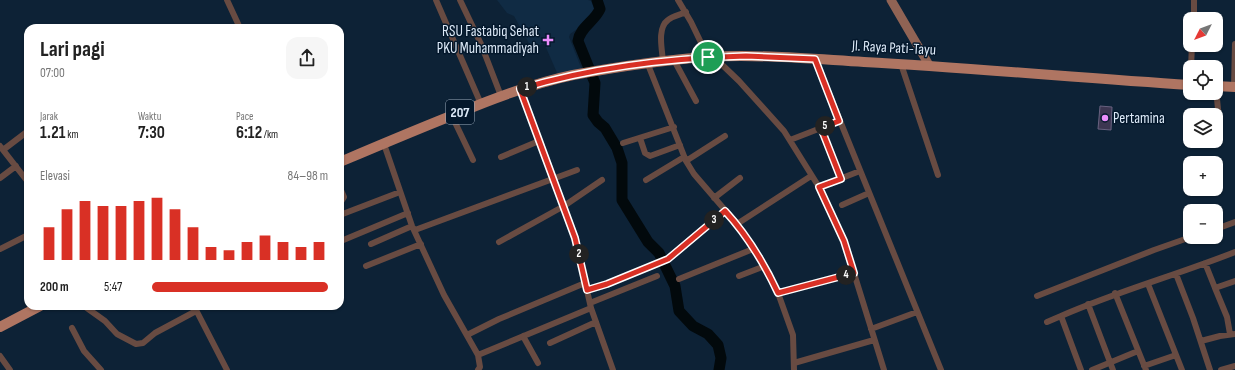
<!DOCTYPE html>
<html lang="id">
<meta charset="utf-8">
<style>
:root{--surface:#fff;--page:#f6f6f6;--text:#222;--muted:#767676;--accent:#d93025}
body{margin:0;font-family:"Sofia Sans Condensed",sans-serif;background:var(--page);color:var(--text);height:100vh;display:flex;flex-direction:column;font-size:15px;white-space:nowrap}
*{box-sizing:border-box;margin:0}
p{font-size:13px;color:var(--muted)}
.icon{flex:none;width:22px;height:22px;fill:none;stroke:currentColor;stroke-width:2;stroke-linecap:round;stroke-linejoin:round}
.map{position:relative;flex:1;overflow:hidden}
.sheet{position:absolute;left:24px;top:24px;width:320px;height:286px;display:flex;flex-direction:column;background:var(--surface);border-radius:12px;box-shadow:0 1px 3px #0004}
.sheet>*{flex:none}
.needle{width:26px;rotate:228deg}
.tools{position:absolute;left:1183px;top:12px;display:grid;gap:8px}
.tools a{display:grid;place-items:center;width:40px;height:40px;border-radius:8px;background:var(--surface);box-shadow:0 1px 3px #0004;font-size:20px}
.pin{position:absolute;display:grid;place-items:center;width:34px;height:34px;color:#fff;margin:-17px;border:2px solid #fff;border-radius:50%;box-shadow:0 1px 4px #0007}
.km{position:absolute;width:20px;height:20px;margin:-10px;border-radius:50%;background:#222;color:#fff;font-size:11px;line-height:20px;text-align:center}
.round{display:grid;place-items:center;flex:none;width:42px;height:42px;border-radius:12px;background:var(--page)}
.summary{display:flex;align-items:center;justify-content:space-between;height:68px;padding:0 16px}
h1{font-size:22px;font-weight:700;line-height:30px}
.stats{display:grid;grid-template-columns:repeat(3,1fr);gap:6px;height:68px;padding:4px 16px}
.stats div{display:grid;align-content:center}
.stats b{font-size:17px;font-weight:700}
.stats small{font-size:11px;font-weight:400}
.stats p{font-size:11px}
.chart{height:112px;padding:8px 16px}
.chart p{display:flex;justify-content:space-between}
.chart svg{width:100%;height:72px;margin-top:4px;stroke:var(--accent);stroke-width:6}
ul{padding:0 16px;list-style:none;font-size:13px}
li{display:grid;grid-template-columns:64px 48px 1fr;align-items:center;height:30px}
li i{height:10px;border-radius:5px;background:var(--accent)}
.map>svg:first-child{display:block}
.built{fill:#102b44}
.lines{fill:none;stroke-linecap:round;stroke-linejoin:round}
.river{stroke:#02090c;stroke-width:11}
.building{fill:#3c3651;stroke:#686280}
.street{stroke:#684b42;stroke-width:6}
.secondary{stroke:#906354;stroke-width:9}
.primary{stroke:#af7562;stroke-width:10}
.route-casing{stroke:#fff;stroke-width:8}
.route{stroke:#d93025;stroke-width:5}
.poi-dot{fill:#eb8dfc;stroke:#04182c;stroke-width:1.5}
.labels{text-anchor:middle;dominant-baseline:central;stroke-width:3;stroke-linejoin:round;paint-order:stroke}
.shield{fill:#04182c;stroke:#9cabbb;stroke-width:1}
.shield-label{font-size:14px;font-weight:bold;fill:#ddeaf8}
.poi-label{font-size:15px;fill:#ddeaf8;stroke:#04182c;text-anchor:end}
.street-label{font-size:15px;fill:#ddeaf8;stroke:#04182c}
</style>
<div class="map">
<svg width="1235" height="370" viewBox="0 0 1235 370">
<rect width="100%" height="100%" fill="#0d2236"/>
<path class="built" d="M497 0H588L591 1 594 8 591 17 586 23 570 34 569 37 582 70 558 75 544 43 532 49 514 16 507 13Z"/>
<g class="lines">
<path class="river" d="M597 0 600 9C595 21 580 27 578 41L595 83 593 115 598 122 605 128 617 148 622 163V200L648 242 659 253 675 286 679 311 693 326 708 334 718 345 721 358 719 370"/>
</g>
<path class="building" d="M1100 106 1112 107 1111 130 1098 129Z"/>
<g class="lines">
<path class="street" d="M227 0 240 28
M436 0 481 104
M460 0 481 44 501 96
M678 0 691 22 708 57
M1194 19V0
M714 57 739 81 784 131 819 187 844 241 884 370
M815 59 941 370
M674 60 696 101
M663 61C662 49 657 28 668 20 672 16 680 15 686 12
M647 62 686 161 694 174 737 224 765 266 778 293 793 335 794 370
M901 64 938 175
M1191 67 1192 45
M1234 87 1235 44
M520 89 575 238 591 308 613 370
M1216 89 1219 119 1216 122
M452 116 473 160
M821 128 841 179
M640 138 645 153 650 156 680 145
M790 140 839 121
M623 143 674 127
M384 144 412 226 444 295 478 355 480 367 478 370
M0 146 28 182
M3 150 28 131
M501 157 539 141
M686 161 725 136
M0 178 16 166
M646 180 684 157
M819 187 860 171
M340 188 344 197 340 203
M714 198 740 178
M842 205 869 193
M340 215 400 192
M737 224 811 176
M1216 229 1235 222
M415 230 577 170
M341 241 408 213
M499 242 564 206 602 180
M371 244 412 226
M0 249 28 235
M1205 263 1215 288
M366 266 421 244
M1176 274 1193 318 1210 370
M739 276 765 266
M679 279 753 249
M1148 284 1182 370
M587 290 607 284 668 259 725 211
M778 293 854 273
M1115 293 1146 370
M1037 296 1154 250 1191 237
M590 303 657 276
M1088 304 1113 370
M84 306 105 321 117 334 136 344 143 343 155 333 196 311
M194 306 227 370
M1047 322 1061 316
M72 328 84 351 101 370
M871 329 917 312
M1230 334 1227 317 1215 288 1235 281
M467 335 499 319 585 283
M523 336 538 363
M1201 341 1220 336 1235 334
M550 343 596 322
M478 355 591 308
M0 356 10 370
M794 363 874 340
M1144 366 1176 355
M1081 370 1061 316C1118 291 1177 275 1235 252
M1092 370 1138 351
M1221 370 1235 366"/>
<path class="secondary" d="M891 0 929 65"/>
<path class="primary" d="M1216 86 1235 87
M340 162C380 145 420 128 461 112 497 97 534 83 573 75 617 67 661 60 707 57 759 54 812 59 864 62 972 68 1081 78 1190 85
M0 327 40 306"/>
</g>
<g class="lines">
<g class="route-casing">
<path id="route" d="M746 56 815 59 839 121 821 128 841 179 819 187 844 241 854 273 778 293C764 263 747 235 725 211L668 259 607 284 587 290 575 238 520 89C593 67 670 58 746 56Z"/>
</g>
<use href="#route" class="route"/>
</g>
<g class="poi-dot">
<path d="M546 34h4v4h4v4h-4v4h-4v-4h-4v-4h4z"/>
<circle cx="1105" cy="118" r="4"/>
</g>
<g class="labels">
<rect class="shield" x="446" y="100" width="28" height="24" rx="3"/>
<g class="shield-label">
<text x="460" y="112">207</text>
</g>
<g class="poi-label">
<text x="539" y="31">RSU Fastabiq Sehat<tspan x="539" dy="17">PKU Muhammadiyah</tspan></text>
<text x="1113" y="118" text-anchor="start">Pertamina</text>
</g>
<g class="street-label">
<text transform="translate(894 48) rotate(3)">Jl. Raya Pati-Tayu</text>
</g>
</g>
</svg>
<div class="tools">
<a><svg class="needle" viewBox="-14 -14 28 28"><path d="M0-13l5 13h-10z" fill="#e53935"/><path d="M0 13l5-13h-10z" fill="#767676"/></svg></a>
<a><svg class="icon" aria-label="locate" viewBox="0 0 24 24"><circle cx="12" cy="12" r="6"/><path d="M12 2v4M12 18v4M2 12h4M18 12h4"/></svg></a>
<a><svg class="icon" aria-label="layers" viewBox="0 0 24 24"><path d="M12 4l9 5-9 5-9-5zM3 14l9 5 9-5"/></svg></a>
<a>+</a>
<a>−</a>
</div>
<div class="pin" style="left:708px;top:57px;background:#1e9e55"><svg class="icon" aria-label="arrive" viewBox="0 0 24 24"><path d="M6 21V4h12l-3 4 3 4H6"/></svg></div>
<b class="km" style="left:527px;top:87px">1</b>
<b class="km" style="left:579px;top:254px">2</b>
<b class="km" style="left:714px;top:220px">3</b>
<b class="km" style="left:846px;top:275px">4</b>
<b class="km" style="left:825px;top:126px">5</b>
<section class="sheet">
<div class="summary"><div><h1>Lari pagi</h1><p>07:00</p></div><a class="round"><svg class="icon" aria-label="share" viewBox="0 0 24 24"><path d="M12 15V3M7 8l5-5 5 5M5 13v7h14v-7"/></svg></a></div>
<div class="stats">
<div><p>Jarak</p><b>1.21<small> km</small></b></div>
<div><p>Waktu</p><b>7:30</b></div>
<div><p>Pace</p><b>6:12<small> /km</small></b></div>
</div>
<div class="chart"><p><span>Elevasi</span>84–98 m</p>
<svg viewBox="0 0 160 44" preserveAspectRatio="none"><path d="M5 44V24M15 44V13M25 44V8M35 44V11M45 44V11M55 44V8M65 44V6M75 44V13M85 44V24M95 44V36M105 44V38M115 44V33M125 44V29M135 44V33M145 44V36M155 44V33"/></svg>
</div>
<ul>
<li><b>200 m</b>5:47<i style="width:100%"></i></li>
</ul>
</section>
</div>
